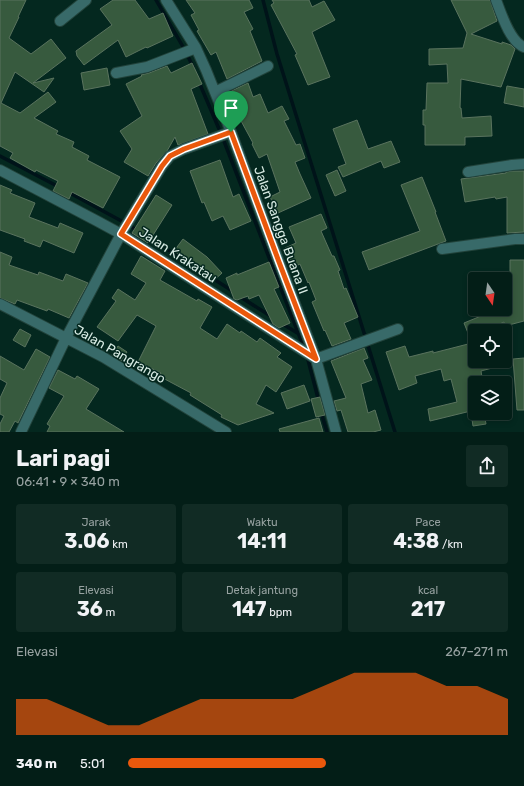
<!DOCTYPE html>
<html lang="id">
<meta charset="utf-8">
<style>
:root{--surface:#031e17;--page:#112b24;--text:#f1f3f6;--muted:#97a2a1;--line:#243c36;--accent:#ea580c}
body{margin:0;font-family:Rubik,sans-serif;background:var(--page);color:var(--text);height:100vh;display:flex;flex-direction:column;font-size:15px;white-space:nowrap}
*{box-sizing:border-box;margin:0}
p{font-size:13px;color:var(--muted)}
.icon{flex:none;width:22px;height:22px;fill:none;stroke:currentColor;stroke-width:2;stroke-linecap:round;stroke-linejoin:round}
.map{position:relative;height:432px;overflow:hidden}
.sheet{display:flex;flex-direction:column;background:var(--surface);flex:1}
.sheet>*{flex:none}
.needle{width:26px;rotate:167deg}
.tools{position:absolute;left:468px;top:272px;display:grid;gap:8px}
.tools a{display:grid;place-items:center;width:44px;height:44px;border-radius:4px;background:var(--surface);box-shadow:0 2px 6px #0003,0 0 0 1px var(--line);font-size:20px}
.pin{position:absolute;display:grid;place-items:center;width:34px;height:34px;color:#fff;margin:-41px -17px;border-radius:50% 50% 50% 0;rotate:-45deg;box-shadow:0 0 4px #0007}
.pin .icon{rotate:45deg}
.round{display:grid;place-items:center;flex:none;width:42px;height:42px;border-radius:4px;background:var(--page)}
.headline{display:flex;align-items:center;justify-content:space-between;height:68px;padding:0 16px}
h1{font-size:22px;font-weight:700;line-height:30px}
.stats{display:grid;grid-template-columns:repeat(3,1fr);gap:6px;height:68px;padding:4px 16px}
.stats div{display:grid;align-content:center;border-radius:4px;background:var(--page);text-align:center}
.stats b{font-size:20px;font-weight:700}
.stats small{font-size:11px;font-weight:400}
.stats p{font-size:11px}
.chart{height:112px;padding:8px 16px}
.chart p{display:flex;justify-content:space-between}
.chart svg{width:100%;height:72px;margin-top:4px;fill:var(--accent);opacity:.7}
ul{padding:0 16px;list-style:none;font-size:13px}
li{display:grid;grid-template-columns:64px 48px 1fr;align-items:center;height:30px}
li i{height:10px;border-radius:5px;background:var(--accent)}
.map>svg:first-child{display:block}
.lines{fill:none;stroke-linecap:round;stroke-linejoin:round}
.stream{stroke:#001319;stroke-width:3.5}
.building{fill:#375a3e;stroke:#5a735e}
.minor-casing{stroke:#22433b;stroke-width:12}
.minor{stroke:#386a69;stroke-width:10}
.route-casing{stroke:#fff;stroke-width:8}
.route{stroke:#ea580c;stroke-width:5}
.labels{text-anchor:middle;dominant-baseline:central;stroke-width:3;stroke-linejoin:round;paint-order:stroke}
.street-label{font-size:13px;fill:#d8ebe4;stroke:#04281f}
</style>
<div class="map">
<svg width="524" height="432" viewBox="0 0 524 432">
<rect width="100%" height="100%" fill="#04281f"/>
<g class="lines">
<path class="stream" d="M156 0 186 52 193 67
M263 0 277 54 395 432
M199 82 222 136 304 348
M0 156 59 187
M68 192 127 224 138 231
M148 237 234 292
M239 296 272 317
M281 323 299 334
M307 356 319 402
M321 412 327 432"/>
</g>
<path class="building" d="M0 0H26L18 17H19L9 38 31 54 51 39 66 58 33 83 54 78 44 92 15 72 1 103 20 113 48 92 56 102 34 118 58 131 56 134 74 142 72 147 89 156 87 160 120 177 103 208 72 192 69 199 53 191 58 181 36 170 35 172 10 158 13 153 0 146Z
M113 0H135L149 19 163 13 173 36 147 48 146 47 126 57 118 40 84 65 77 56 76 51 112 25 100 9Z
M186 0H249L253 8 244 12 253 29 250 31 262 61 227 79 216 52 211 55 197 31 199 30 191 15 195 13Z
M272 0H309L312 7 324 1 335 20 312 32 330 77 308 85 295 55 297 54 271 5 274 3Z
M451 0H490L497 21 471 34 502 44V42L511 45 515 49 501 87 461 79 460 108H461L462 118 491 116 492 136 465 137V145H425V125H423V110H426L427 83H448L447 64 429 65V49L463 48 467 33Z
M192 63 202 84 191 89 208 134 178 145 175 137 167 151 156 163 148 176 124 162 132 149 120 131 142 116 126 84 142 76 141 75 149 73 167 66 171 73Z
M107 68 110 85 84 90 81 73Z
M248 83 253 97 260 94 268 113 282 106 289 119 284 121 296 145 300 144 305 158 295 162 300 174 311 198 278 213 270 197 280 192 267 154 259 158 252 144 253 143 240 119 236 120 225 94Z
M507 86 524 89V107L504 103Z
M357 120 368 149 391 141 400 162 384 168 381 161 343 177 338 167 346 164 333 129Z
M220 160 233 197 239 194 251 221 230 230 223 216 212 221 204 202 202 203 190 171Z
M337 170 346 191 335 196 326 175Z
M513 171H524V232L507 233V197L496 199 495 197 465 202 461 179 506 173V172Z
M422 177 436 212H435L446 241 369 270 362 252 420 231 401 185Z
M0 185 12 190 10 193 35 203 29 217 58 228 60 223 83 233 74 253 43 240 40 247 24 241 25 239 0 230Z
M156 195 172 205 148 243 132 233Z
M321 214 327 228 321 231 332 256H334L340 270 338 271 344 289 346 288 358 317 344 323 351 339 332 346 325 330 324 331 312 302 316 300 309 282 308 283 300 264 294 267 285 248 296 243 289 227Z
M183 239 207 257 222 273 212 282 201 270 174 251Z
M0 252 12 257 9 265 38 275 39 272 63 281 66 274 88 283 69 318 48 309 47 311 17 300 15 304 0 298Z
M141 256 165 271 160 280 197 301 198 299 212 307 200 328 217 339 227 324 240 333 241 331 257 342 260 338 281 353 277 357 292 367 276 392 266 385 256 404 274 413 238 425 221 417 222 415 190 395 191 393 159 376 161 373 138 362 156 326 137 315 118 341 97 327 116 301 112 298 118 289 135 300 146 283 131 274Z
M510 260H524V321L505 326 504 322 483 331H475V361H506L507 364 481 371 483 383H475V410L430 421 428 409 457 402 451 379 444 381 441 369 415 376 417 383 399 390 386 352 405 346 409 357 433 351V353L472 343 464 323 498 309H505V289L510 288Z
M269 262 279 287 274 289 290 323 279 328 273 324 259 295 249 299 248 296 237 300 234 299 226 278 237 273V275Z
M20 329 31 335 25 347 13 340Z
M118 346 127 352 121 361 112 355Z
M364 348 368 358 363 360 372 380 361 384 368 413 375 410 381 430 373 432H348L341 410 337 411 334 401 346 398 331 361Z
M36 349 50 357 18 423 15 421 9 432H0V424L4 416 0 414V398L7 383 0 379V356L24 370Z
M524 358V410H517L513 359Z
M58 370 75 379 77 376 99 389 86 409 124 432H47L50 426 47 424 64 396 49 388Z
M304 385 310 401 287 409 281 393Z
M320 397 325 415 316 417 311 399Z
M471 413H484L486 424 473 426Z
M319 418 323 432H280L279 429Z"/>
<g class="lines">
<g class="minor-casing">
<path id="minor" d="M166 0 196 48 206 70 231 132 279 262 316 359 336 432
M496 0C501 13 510 42 524 47
M60 21 86 0
M116 73 147 67 196 48
M215 92 268 66
M0 170 97 221 121 234 316 359
M468 172 512 165 524 164
M442 249 515 239H524
M0 304 103 357 226 432
M316 359 398 329
M21 432 66 338 121 234 162 166 170 156 184 149 231 132"/>
</g>
<use href="#minor" class="minor"/>
</g>
<g class="lines">
<g class="route-casing">
<path id="route" d="M231 132 279 262 316 359 121 234 162 166 170 156 184 149Z"/>
</g>
<use href="#route" class="route"/>
</g>
<g class="labels">
<g class="street-label">
<text transform="translate(281 230) rotate(70)">Jalan Sangga Buana II</text>
<text transform="translate(178 255) rotate(33)">Jalan Krakatau</text>
<text transform="translate(120 354) rotate(30)">Jalan Pangrango</text>
</g>
</g>
</svg>
<div class="tools">
<a><svg class="needle" viewBox="-14 -14 28 28"><path d="M0-13l5 13h-10z" fill="#e53935"/><path d="M0 13l5-13h-10z" fill="#97a2a1"/></svg></a>
<a><svg class="icon" aria-label="locate" viewBox="0 0 24 24"><circle cx="12" cy="12" r="6"/><path d="M12 2v4M12 18v4M2 12h4M18 12h4"/></svg></a>
<a><svg class="icon" aria-label="layers" viewBox="0 0 24 24"><path d="M12 4l9 5-9 5-9-5zM3 14l9 5 9-5"/></svg></a>
</div>
<div class="pin" style="left:231px;top:132px;background:#1e9e55"><svg class="icon" aria-label="arrive" viewBox="0 0 24 24"><path d="M6 21V4h12l-3 4 3 4H6"/></svg></div>
</div>
<section class="sheet">
<div class="headline"><div><h1>Lari pagi</h1><p>06:41 · 9 × 340 m</p></div><a class="round"><svg class="icon" aria-label="share" viewBox="0 0 24 24"><path d="M12 15V3M7 8l5-5 5 5M5 13v7h14v-7"/></svg></a></div>
<div class="stats">
<div><p>Jarak</p><b>3.06<small> km</small></b></div>
<div><p>Waktu</p><b>14:11</b></div>
<div><p>Pace</p><b>4:38<small> /km</small></b></div>
</div>
<div class="stats">
<div><p>Elevasi</p><b>36<small> m</small></b></div>
<div><p>Detak jantung</p><b>147<small> bpm</small></b></div>
<div><p>kcal</p><b>217</b></div>
</div>
<div class="chart"><p><span>Elevasi</span>267–271 m</p>
<svg viewBox="0 0 160 44" preserveAspectRatio="none"><path d="M0 44V22L10 22L20 30L30 38L40 38L50 30L60 22L70 22L80 22L90 22L100 14L110 6L120 6L130 6L140 14L150 14L160 22V44z"/></svg>
</div>
<ul>
<li><b>340 m</b>5:01<i style="width:52%"></i></li>
</ul>
</section>
